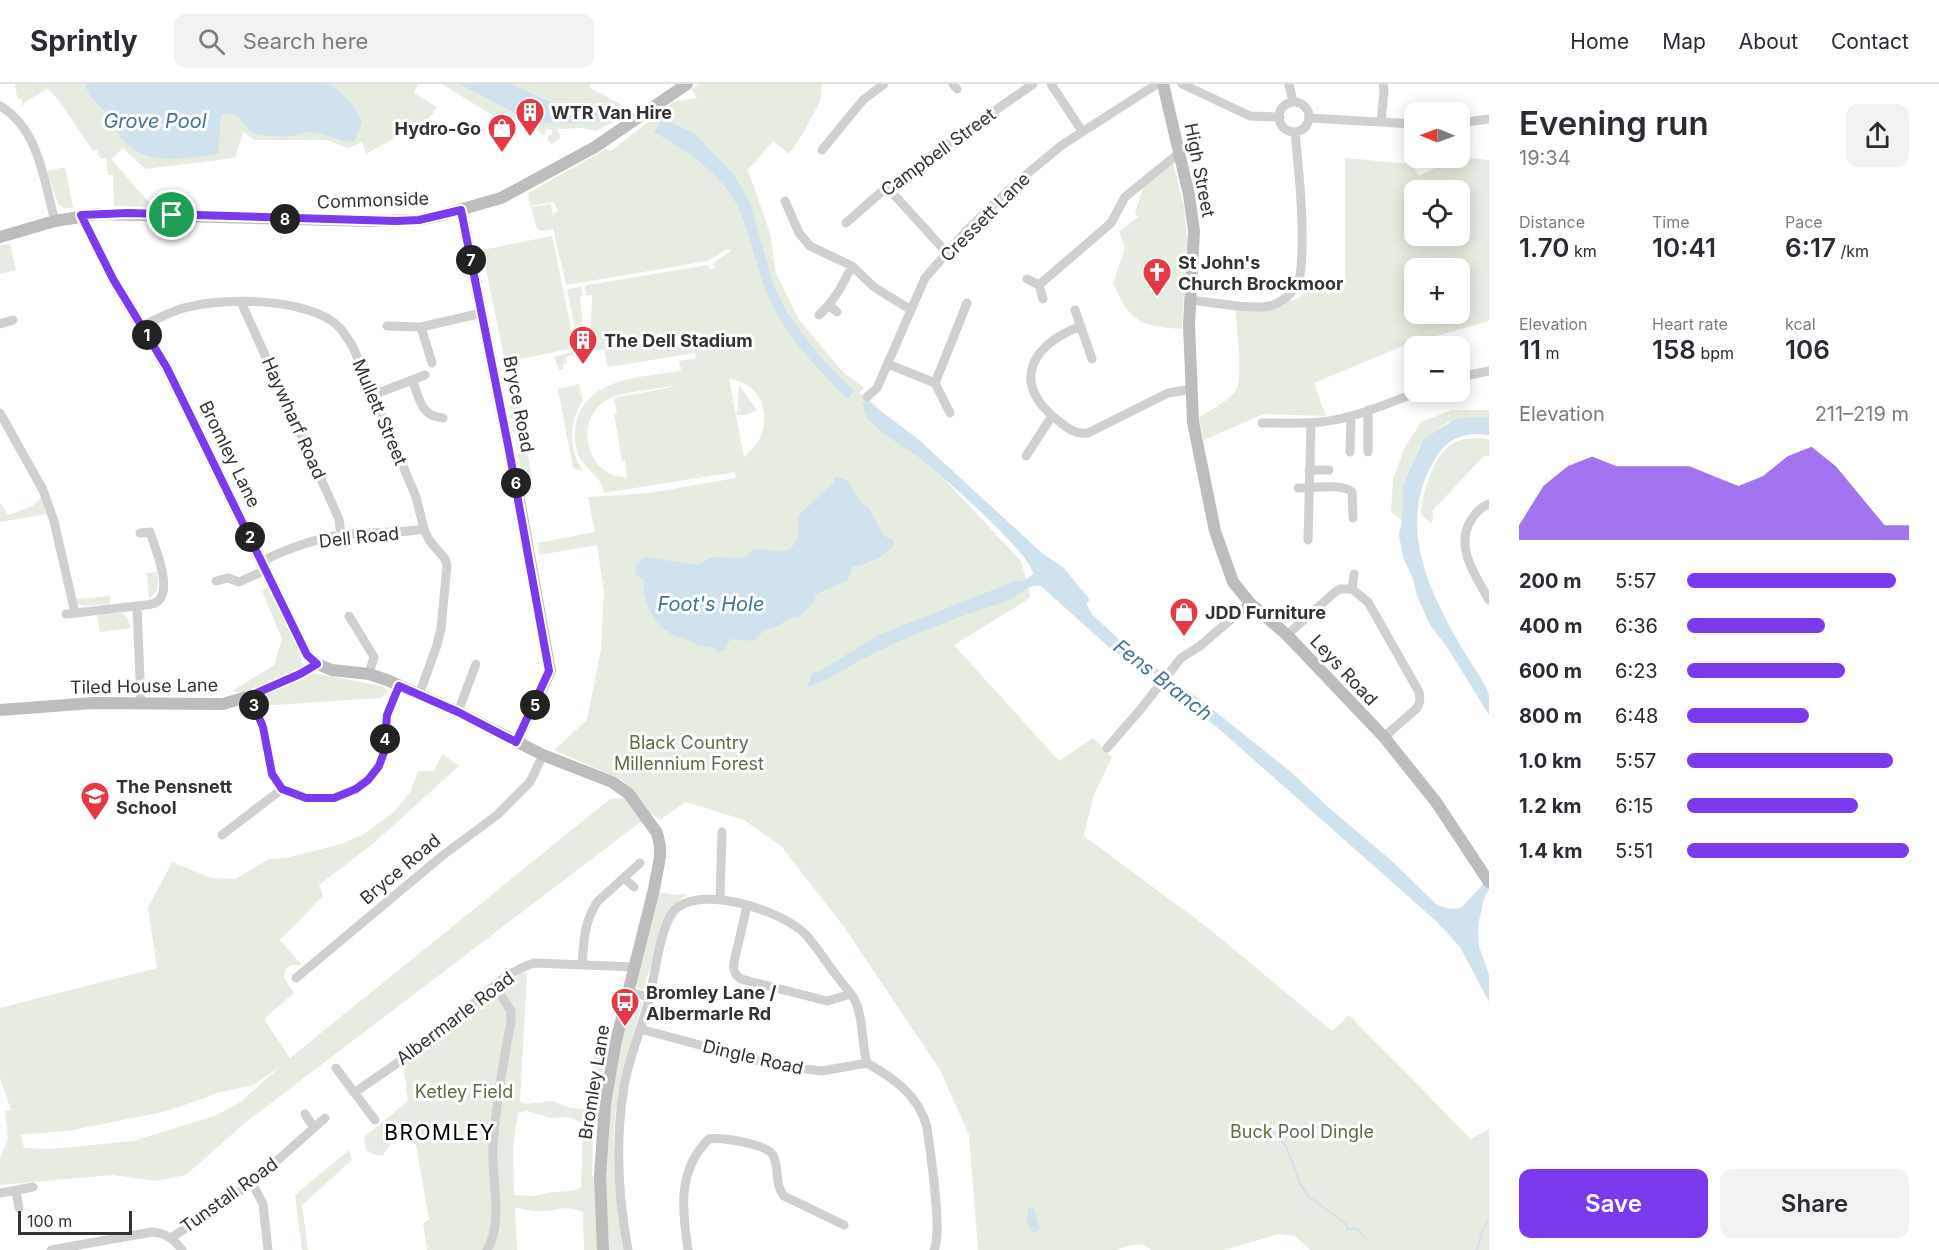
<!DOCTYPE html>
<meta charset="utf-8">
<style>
:root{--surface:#fff;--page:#f2f2f3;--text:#2b2b33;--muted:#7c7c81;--line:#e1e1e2;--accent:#7c3aed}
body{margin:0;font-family:Inter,sans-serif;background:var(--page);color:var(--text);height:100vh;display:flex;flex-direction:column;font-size:22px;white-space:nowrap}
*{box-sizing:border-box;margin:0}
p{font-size:20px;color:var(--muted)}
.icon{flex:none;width:33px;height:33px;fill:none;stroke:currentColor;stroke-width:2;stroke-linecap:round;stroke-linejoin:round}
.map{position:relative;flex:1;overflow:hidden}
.panel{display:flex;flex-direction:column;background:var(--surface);width:450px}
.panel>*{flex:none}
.needle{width:39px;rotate:271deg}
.fabs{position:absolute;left:1404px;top:18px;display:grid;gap:12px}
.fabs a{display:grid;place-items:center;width:66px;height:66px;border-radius:12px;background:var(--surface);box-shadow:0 3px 15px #0003;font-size:30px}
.scale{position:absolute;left:18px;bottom:15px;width:114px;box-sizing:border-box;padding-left:6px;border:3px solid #333;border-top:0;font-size:16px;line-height:21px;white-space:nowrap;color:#333;-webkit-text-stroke:4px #fff;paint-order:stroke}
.pin{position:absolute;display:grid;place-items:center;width:51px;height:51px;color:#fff;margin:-26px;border:3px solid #fff;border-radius:50%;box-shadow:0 2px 6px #0007}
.km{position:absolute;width:30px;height:30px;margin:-15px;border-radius:50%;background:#222;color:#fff;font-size:16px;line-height:30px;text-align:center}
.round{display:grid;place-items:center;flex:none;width:63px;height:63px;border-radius:12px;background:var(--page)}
.overview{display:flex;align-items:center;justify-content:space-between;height:102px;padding:0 30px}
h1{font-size:33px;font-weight:600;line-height:45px}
.stats{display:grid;grid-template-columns:repeat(3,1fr);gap:9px;height:102px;padding:6px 30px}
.stats div{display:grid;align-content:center}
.stats b{font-size:26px;font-weight:600}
.stats small{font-size:16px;font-weight:400}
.stats p{font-size:16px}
.chart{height:168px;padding:12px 30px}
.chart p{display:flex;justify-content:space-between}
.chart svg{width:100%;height:108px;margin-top:6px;fill:var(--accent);opacity:.7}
.action{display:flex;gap:12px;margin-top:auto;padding:12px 30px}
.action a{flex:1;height:69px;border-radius:12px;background:var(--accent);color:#fff;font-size:24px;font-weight:600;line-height:69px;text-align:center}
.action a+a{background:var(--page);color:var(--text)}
ul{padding:0 30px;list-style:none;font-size:20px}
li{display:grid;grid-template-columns:96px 72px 1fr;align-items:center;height:45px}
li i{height:15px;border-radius:8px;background:var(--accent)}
header{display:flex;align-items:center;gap:36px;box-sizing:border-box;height:84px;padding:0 30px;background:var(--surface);border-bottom:2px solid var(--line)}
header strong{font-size:28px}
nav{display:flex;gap:33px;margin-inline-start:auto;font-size:21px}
.search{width:420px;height:54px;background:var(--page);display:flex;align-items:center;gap:15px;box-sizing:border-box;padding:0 21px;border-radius:12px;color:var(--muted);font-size:22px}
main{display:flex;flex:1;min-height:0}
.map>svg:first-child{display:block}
.green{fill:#e6ecdf;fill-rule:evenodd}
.water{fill:#cfe2ee}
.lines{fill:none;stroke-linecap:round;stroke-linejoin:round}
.stream{stroke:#cfe2ee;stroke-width:2}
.street{stroke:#d0d0d0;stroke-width:9}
.secondary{stroke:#bdbdbd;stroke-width:12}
.route-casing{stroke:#fff;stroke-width:12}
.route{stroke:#7c3aed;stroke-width:8}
.labels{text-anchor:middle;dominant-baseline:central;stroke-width:6;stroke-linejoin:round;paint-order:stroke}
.poi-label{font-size:18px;font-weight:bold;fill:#333;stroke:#fff;text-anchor:start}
.street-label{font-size:18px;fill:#333;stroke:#fff}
.park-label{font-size:18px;fill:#56703f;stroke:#fff}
.water-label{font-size:20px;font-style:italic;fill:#3f7597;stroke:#fff}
.quarter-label{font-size:21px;letter-spacing:1.5px;fill:#000;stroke:#fff}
</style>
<header>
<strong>Sprintly</strong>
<div class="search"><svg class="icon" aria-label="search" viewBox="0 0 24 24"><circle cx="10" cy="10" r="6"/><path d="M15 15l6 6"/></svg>Search here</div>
<nav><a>Home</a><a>Map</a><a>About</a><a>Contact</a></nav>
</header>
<main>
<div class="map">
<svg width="1489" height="1166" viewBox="0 0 1489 1166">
<rect width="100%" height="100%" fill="#fff"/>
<path class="green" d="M15 0H418L414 9 437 23 426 39 402 50 366 70 362 58 348 64 326 56H255L243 48 235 74 145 85 123 64 111 75 153 123 114 122 113 91H108L106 74 100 75 97 66 93 67 60 18 48 5 28 16 22 22V15L17 14Z
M442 0H590V4L622 21 625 26 623 33 596 47 582 44 557 45 561 54 551 60 547 55 549 51H552V45H546L544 52 532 42 504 33 500 36Z
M699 0H822L820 18 802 51 789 70 773 57 748 86 770 149 776 190 800 237 843 288 864 304 859 309 867 313 1021 477 1028 503H1029L1030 514 954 561 1059 677 1093 654 1112 673 1093 713 1084 752 1207 843 1332 947 1349 931 1471 1055 1489 1045V1166H1310L1295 1152 1279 1150 1224 1166H1151C1141 1156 1128 1162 1116 1166H978L969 1051 940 986 844 843 781 762 744 736 686 718 660 736 650 729 622 696 554 666 587 636 601 565 604 508 597 461 539 471 538 459 595 448 588 413 649 409 736 394 735 388 604 409C601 390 583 386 577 367 574 357 574 345 577 335 590 293 644 293 681 287L679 277 696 274 695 269 608 283 604 265 566 273 567 279 563 280V285L559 286 554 273 579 266 587 244 591 243 592 211H586L585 203 588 201 708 181 710 185 715 184 712 180 731 167 727 165 708 177 566 201 553 145 543 147 537 145 531 123 551 120 552 129 558 128 554 118 530 122 528 109 606 65 611 67 673 18 697 14 691 5ZM729 295C771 300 775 351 744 373ZM677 302 614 314 617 329H614L622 377H625L627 393C590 395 573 342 602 319 615 309 631 309 646 306 656 305 669 302 677 302Z
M1460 73 1489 76V237L1408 260 1314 299 1326 332 1264 330 1204 356 1198 334C1210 326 1228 318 1236 306 1244 294 1236 238 1235 222L1276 223 1300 213 1303 210 1345 195V74L1412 80 1419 92 1454 74ZM1414 106H1460V152H1414ZM1414 184H1460V230H1414Z
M1173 79 1184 123 1187 157 1182 245C1141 242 1130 239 1113 199L1125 164 1119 148 1138 133 1135 129 1143 104Z
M65 83 73 124H64L58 120 47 87Z
M552 152 575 264 505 278 482 166Z
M10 160 16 186 0 190V162Z
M581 202 583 211 580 213C580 224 583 233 582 244H584L579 262 567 206Z
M579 300 583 316C569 339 568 364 583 387L573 384 558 305Z
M739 301 757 326 746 331H737Z
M518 311 532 396 523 398 508 314Z
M1452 326H1489V334L1480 333 1448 338 1420 361 1403 400 1402 436 1391 428 1393 395 1405 363 1421 338Z
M1480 354 1489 355V372H1484L1433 426 1432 440 1421 431C1422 409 1433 371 1453 359 1461 354 1471 355 1480 354Z
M42 413 46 430 0 438V418L8 431 32 422Z
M157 488C159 499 159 508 149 515L147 489Z
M267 504 297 562 303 582 244 609 232 607 274 581 282 555 262 507Z
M110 512V520L83 522 77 519 76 515Z
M121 529 127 533 131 544 100 548 97 531Z
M314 589 382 602 388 607 380 614 258 622 256 615Z
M442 670 459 682 373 760 319 801 323 812 280 856 302 881H291L285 886 284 894 294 909 264 935 290 974 610 715 625 714 643 736 246 1038 186 1091 155 1097 113 1091 0 1101V1074L8 1055 5 1027 11 1026 0 994V924L157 884 148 824 172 778 211 794 235 795 269 775 286 774 341 760 364 750 395 727 410 708 418 687H434ZM282 981 239 1019 214 1032 133 1057 51 1065 24 1064 21 1051 73 1046 168 1027 220 1008 254 1001Z
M658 808 676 811 688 810 677 818 665 834 644 904 640 905 636 901Z
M523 888 527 890 520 1018 526 1020 553 1017 570 1024 585 1025 596 952 608 961 601 999 603 1003 600 1038 595 1037 593 1050 583 1039 568 1033 551 1034 526 1027 518 1029 513 1064 514 1111 533 1112 552 1108 573 1107 581 1103 583 1041 593 1054 592 1092 597 1095V1166H584L583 1128C561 1120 560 1127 540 1127 532 1128 524 1124 515 1124L517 1166H427L423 1139 429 1135 416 1062 407 1050 398 1049 383 1071H375L366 1066 364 1053 408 1017 403 980Z
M638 916 642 919C631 961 617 1003 614 1046 612 1086 619 1126 623 1166H609L605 1078 611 1003 629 924 632 917Z
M349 1066 352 1076 302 1121 308 1166H302L295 1111Z"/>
<path class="water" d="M86 0H329C344 10 357 22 362 39L356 51 355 57C345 60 321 47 305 48 301 49 296 51 291 52 284 53 260 52 254 49 242 43 239 23 221 31L218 68 215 71C185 73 147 83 125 58 117 50 113 39 107 30 99 20 87 14 86 0Z
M459 0H511L557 21 600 29 603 35 594 39H547L527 35Z
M663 35 694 49 733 90 749 116 773 200 787 229 820 273 854 307 848 315C818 286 787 253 769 214 759 191 753 165 745 140 731 96 693 70 654 48Z
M866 316 918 355 1043 470 1063 483 1090 516 1086 520 1093 531 1116 553 1171 596 1192 609 1291 688 1329 724 1393 778 1437 821 1450 825 1461 824 1480 804 1489 789V805L1484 814 1478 842 1479 862 1489 891V918L1460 863 1436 837 1219 645 1178 613 1155 590 1113 567 1041 502C1026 500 1018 513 1004 518 943 538 884 560 830 594 823 598 815 599 809 603L807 600 810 597 812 589 820 587 879 551 1016 497H1024L1033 490C1031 469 938 388 917 372 901 361 882 350 869 336 865 332 865 324 862 319Z
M1480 333 1489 334V351C1466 347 1447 354 1435 375 1396 441 1428 505 1462 564 1468 575 1488 602 1489 612 1489 618 1489 625 1489 631L1447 563 1430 541 1417 512 1413 495 1403 473 1399 451 1402 436 1403 400 1423 356 1455 335Z
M835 392 847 396 862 420 869 424 882 449 886 453 893 455 894 459C888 473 866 480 852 483L848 496 816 510 814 519 799 533 790 534 778 542 765 545 754 557 732 555 728 558 724 566 718 569 715 564 697 561 682 553 678 554C656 540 651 535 644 510 643 506 644 501 644 496L635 490 636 481 645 473 697 481 713 473 740 474 747 472C758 452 785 483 797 455 800 447 797 439 799 431L834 398Z
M1028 1123 1034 1124 1040 1144 1036 1149 1031 1147 1027 1136Z"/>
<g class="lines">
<path class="stream" d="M1270 1044 1286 1062 1300 1099 1308 1112 1345 1139 1348 1145H1358L1364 1154
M1477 1166 1483 1144 1489 1136"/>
<path class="street" d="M953 0 957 5
M1051 0 1082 47
M1182 0 1250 32 1280 33
M1289 0 1293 18
M1279 33a15 15 0 1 1 30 0a15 15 0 1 1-30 0Z
M0 22C39 45 44 97 55 137
M1309 34 1414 40
M1381 38 1384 7 1383 0
M1460 39 1489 35
M822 66 863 16 884 0
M887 103 947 169
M785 117 799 149 810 162 852 182 874 203 911 226
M846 139 887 103 1033 0
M1027 195 1039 201 1043 215
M1039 201 1111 139 1125 113 1179 69
M1190 216C1210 218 1256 227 1273 221 1282 218 1293 209 1297 200 1302 190 1301 179 1302 168 1303 128 1299 88 1295 48
M241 218 339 435 341 451
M1075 226 1092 275
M837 228 829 221 840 205 852 182
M819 231 829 221
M0 240 13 236
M142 242C153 237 164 231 175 227 214 212 310 212 340 244 345 250 349 257 353 263L416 413 424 445 429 456 445 475 447 481 441 545 436 564 419 611
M387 242 421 243 482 229
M1081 242C1034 260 1009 296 1056 335 1066 343 1074 351 1088 349L1168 309 1191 305
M421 243 432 279
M888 280 935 299 950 329
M1460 293 1489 287
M412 296C420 315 420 332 443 334
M935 299 967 219
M373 311 425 291
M867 313 877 304 925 194 965 148 1016 99 1062 61 1157 0
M0 329 43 406 54 437 75 529
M1262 339C1291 339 1323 341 1351 332 1374 326 1396 316 1418 308
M1350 368 1351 333
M1368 368V326
M1026 372 1052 332
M1309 386H1329
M1298 404C1312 404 1342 399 1352 408L1353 434
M1489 420C1481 423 1476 428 1471 436 1454 463 1476 492 1489 516
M140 449 150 448C155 464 175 509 155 519 150 521 143 521 137 522L141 619
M1308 456 1311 339
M262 477C287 465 313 455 341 451 369 447 397 450 424 445
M216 497 228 494 239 498 266 486
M1352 505 1354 490
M66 530 137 522
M349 532 374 573 369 590
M1287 551 1335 508 1340 505H1352L1368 518 1419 608C1420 615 1421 619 1416 625L1384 653
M250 612 263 643 272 690 282 705 306 714H334L356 705 368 696 379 682 384 668 387 631 399 602
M458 628 476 580
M1107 664 1140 626 1181 574 1200 562 1250 519
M222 751 282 705
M624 794 634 803
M720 815 722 748
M747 822 734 878C733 886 734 890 741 895L827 917 851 910
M582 880C584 856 584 839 597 818L640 779
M296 894 442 772 497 731 530 698 543 671
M629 908 649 913
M640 945 778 982 822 987 867 979
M336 984 375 1036
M354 1009C387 986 421 964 452 938 477 918 502 889 534 879L635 883
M305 1030 314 1044
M252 1099 263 1120 268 1166
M16 1107 19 1124
M0 1109 33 1103
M171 1154 252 1099 325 1034
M51 1166 152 1148C166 1149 174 1155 182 1166
M487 1166C504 1138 491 1093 493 1062 496 1020 503 979 511 938V927L495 902
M628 1166C618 1112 615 1057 624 1003 629 972 643 942 650 911 655 890 660 845 673 828 697 798 784 827 806 851 817 863 826 878 836 891 841 898 848 905 853 913 864 931 861 958 867 979 895 995 918 1011 927 1043 930 1067 943 1149 934 1166
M688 1166C682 1126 677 1086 709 1055 721 1053 767 1060 773 1071 780 1085 774 1100 784 1112L844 1141"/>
<path class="secondary" d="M1163 0 1189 111 1194 147 1189 241 1193 338 1215 447 1233 498 1250 519 1287 551 1384 653 1436 718 1489 798
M461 126 520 421 550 587 516 658
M81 131 113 195 167 284 307 571 317 580 332 586 369 590 387 596 458 628 543 671 612 698 629 710 657 749 660 762V773L654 805 615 961 605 1020 600 1092 603 1166
M0 153 55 137 99 130 369 137 419 136 438 132 501 114 595 63 687 0
M0 626 93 619 223 620 250 612 300 590 317 580"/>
</g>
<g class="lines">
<g class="route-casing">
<path id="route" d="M461 126 509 366 549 587 516 658 458 628 399 602 387 631 384 668 379 682 368 696 356 705 334 714H306L282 705 272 690 263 643 250 612 300 590 317 580 307 571 167 284 113 195 81 131 128 129 396 137 419 136Z"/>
</g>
<use href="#route" class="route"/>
</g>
<defs>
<g id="building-pin" transform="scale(1.5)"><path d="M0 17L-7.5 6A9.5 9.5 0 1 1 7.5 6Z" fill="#e63946" stroke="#fff"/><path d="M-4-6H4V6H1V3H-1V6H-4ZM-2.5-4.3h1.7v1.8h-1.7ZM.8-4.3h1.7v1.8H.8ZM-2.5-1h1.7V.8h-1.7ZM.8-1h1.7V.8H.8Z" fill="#fff"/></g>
<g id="shop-pin" transform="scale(1.5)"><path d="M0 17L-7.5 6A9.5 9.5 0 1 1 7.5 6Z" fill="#e63946" stroke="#fff"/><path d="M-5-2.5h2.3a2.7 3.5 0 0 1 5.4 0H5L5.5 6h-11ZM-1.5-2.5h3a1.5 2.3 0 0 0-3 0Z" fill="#fff"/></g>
<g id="church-pin" transform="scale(1.5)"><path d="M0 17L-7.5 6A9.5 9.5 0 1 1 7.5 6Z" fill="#e63946" stroke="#fff"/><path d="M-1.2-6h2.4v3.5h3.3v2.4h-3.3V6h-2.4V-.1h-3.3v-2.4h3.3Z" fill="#fff"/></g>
<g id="school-pin" transform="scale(1.5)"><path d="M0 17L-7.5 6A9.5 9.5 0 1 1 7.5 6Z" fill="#e63946" stroke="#fff"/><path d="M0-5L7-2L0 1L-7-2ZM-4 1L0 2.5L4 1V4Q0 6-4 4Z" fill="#fff"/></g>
<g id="bus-pin" transform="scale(1.5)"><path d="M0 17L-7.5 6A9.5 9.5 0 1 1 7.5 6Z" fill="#e63946" stroke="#fff"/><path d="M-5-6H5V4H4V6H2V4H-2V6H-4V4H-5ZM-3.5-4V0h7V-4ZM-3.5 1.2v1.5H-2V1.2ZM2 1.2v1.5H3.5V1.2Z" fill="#fff"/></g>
</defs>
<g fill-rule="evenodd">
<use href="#building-pin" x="530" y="28"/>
<use href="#shop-pin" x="502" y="44"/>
<use href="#church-pin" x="1157" y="188"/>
<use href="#building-pin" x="583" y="256"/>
<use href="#shop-pin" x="1184" y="528"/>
<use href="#school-pin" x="95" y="712"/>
<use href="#bus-pin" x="625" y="918"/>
</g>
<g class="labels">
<g class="poi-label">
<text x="551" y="28">WTR Van Hire</text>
<text x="481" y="44" text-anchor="end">Hydro-Go</text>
<text x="1178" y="178">St John's<tspan x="1178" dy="21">Church Brockmoor</tspan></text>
<text x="604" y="256">The Dell Stadium</text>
<text x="1205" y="528">JDD Furniture</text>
<text x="116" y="702">The Pensnett<tspan x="116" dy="21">School</tspan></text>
<text x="646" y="908">Bromley Lane /<tspan x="646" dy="21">Albermarle Rd</tspan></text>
</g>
<g class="street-label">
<text transform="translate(938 68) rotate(-36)">Campbell Street</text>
<text transform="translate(1200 86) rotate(79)">High Street</text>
<text transform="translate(373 116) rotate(-2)">Commonside</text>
<text transform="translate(985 133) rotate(-45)">Cressett Lane</text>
<text transform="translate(519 320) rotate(79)">Bryce Road</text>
<text transform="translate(380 328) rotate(67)">Mullett Street</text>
<text transform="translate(294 334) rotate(66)">Haywharf Road</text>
<text transform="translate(230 370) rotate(64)">Bromley Lane</text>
<text transform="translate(359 453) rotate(-6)">Dell Road</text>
<text transform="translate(1344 586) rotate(47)">Leys Road</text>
<text transform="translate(144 602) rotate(-1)">Tiled House Lane</text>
<text transform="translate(400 785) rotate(-40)">Bryce Road</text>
<text transform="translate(455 934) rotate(-37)">Albermarle Road</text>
<text transform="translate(753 973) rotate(13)">Dingle Road</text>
<text transform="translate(594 998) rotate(-81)">Bromley Lane</text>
<text transform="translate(229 1111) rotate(-36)">Tunstall Road</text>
</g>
<g class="park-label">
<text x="689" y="658">Black Country<tspan x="689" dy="21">Millennium Forest</tspan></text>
<text x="464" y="1007">Ketley Field</text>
<text x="1302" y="1047">Buck Pool Dingle</text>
</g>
<g class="water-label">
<text x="155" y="37">Grove Pool</text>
<text x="711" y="520">Foot's Hole</text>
<text transform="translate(1163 596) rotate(38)">Fens Branch</text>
</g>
<g class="quarter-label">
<text x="440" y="1048">BROMLEY</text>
</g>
</g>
</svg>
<div class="fabs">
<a><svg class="needle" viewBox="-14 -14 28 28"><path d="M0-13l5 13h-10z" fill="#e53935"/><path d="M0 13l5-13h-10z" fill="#7c7c81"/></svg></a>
<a><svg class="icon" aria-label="locate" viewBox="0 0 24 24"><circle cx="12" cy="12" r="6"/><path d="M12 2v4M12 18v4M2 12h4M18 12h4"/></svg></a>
<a>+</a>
<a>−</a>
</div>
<div class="scale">100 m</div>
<div class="pin" style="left:172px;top:131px;background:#1e9e55"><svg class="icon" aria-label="arrive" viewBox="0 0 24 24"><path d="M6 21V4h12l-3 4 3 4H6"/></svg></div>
<b class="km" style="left:147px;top:251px">1</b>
<b class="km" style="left:250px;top:453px">2</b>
<b class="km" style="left:254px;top:621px">3</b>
<b class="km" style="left:385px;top:655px">4</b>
<b class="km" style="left:535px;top:621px">5</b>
<b class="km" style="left:516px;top:399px">6</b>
<b class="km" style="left:471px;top:176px">7</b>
<b class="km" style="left:285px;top:135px">8</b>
</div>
<section class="panel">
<div class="overview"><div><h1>Evening run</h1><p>19:34</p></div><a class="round"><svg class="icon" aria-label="share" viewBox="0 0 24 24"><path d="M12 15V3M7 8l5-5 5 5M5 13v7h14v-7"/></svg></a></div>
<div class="stats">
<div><p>Distance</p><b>1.70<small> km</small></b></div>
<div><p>Time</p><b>10:41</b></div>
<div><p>Pace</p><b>6:17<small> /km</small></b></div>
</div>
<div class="stats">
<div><p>Elevation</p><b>11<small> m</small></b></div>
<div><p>Heart rate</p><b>158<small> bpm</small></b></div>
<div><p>kcal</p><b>106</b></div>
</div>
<div class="chart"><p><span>Elevation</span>211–219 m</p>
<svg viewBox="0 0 160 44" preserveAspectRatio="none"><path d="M0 44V38L10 22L20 14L30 10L40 14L50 14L60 14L70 14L80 18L90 22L100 18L110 10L120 6L130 14L140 26L150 38L160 38V44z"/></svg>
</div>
<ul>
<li><b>200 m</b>5:57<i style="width:94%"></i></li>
<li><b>400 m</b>6:36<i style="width:62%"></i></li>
<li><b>600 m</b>6:23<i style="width:71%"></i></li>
<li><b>800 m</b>6:48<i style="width:55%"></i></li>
<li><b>1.0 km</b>5:57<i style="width:93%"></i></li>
<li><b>1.2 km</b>6:15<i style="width:77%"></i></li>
<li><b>1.4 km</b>5:51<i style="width:100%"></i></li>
</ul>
<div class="action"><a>Save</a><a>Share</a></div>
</section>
</main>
